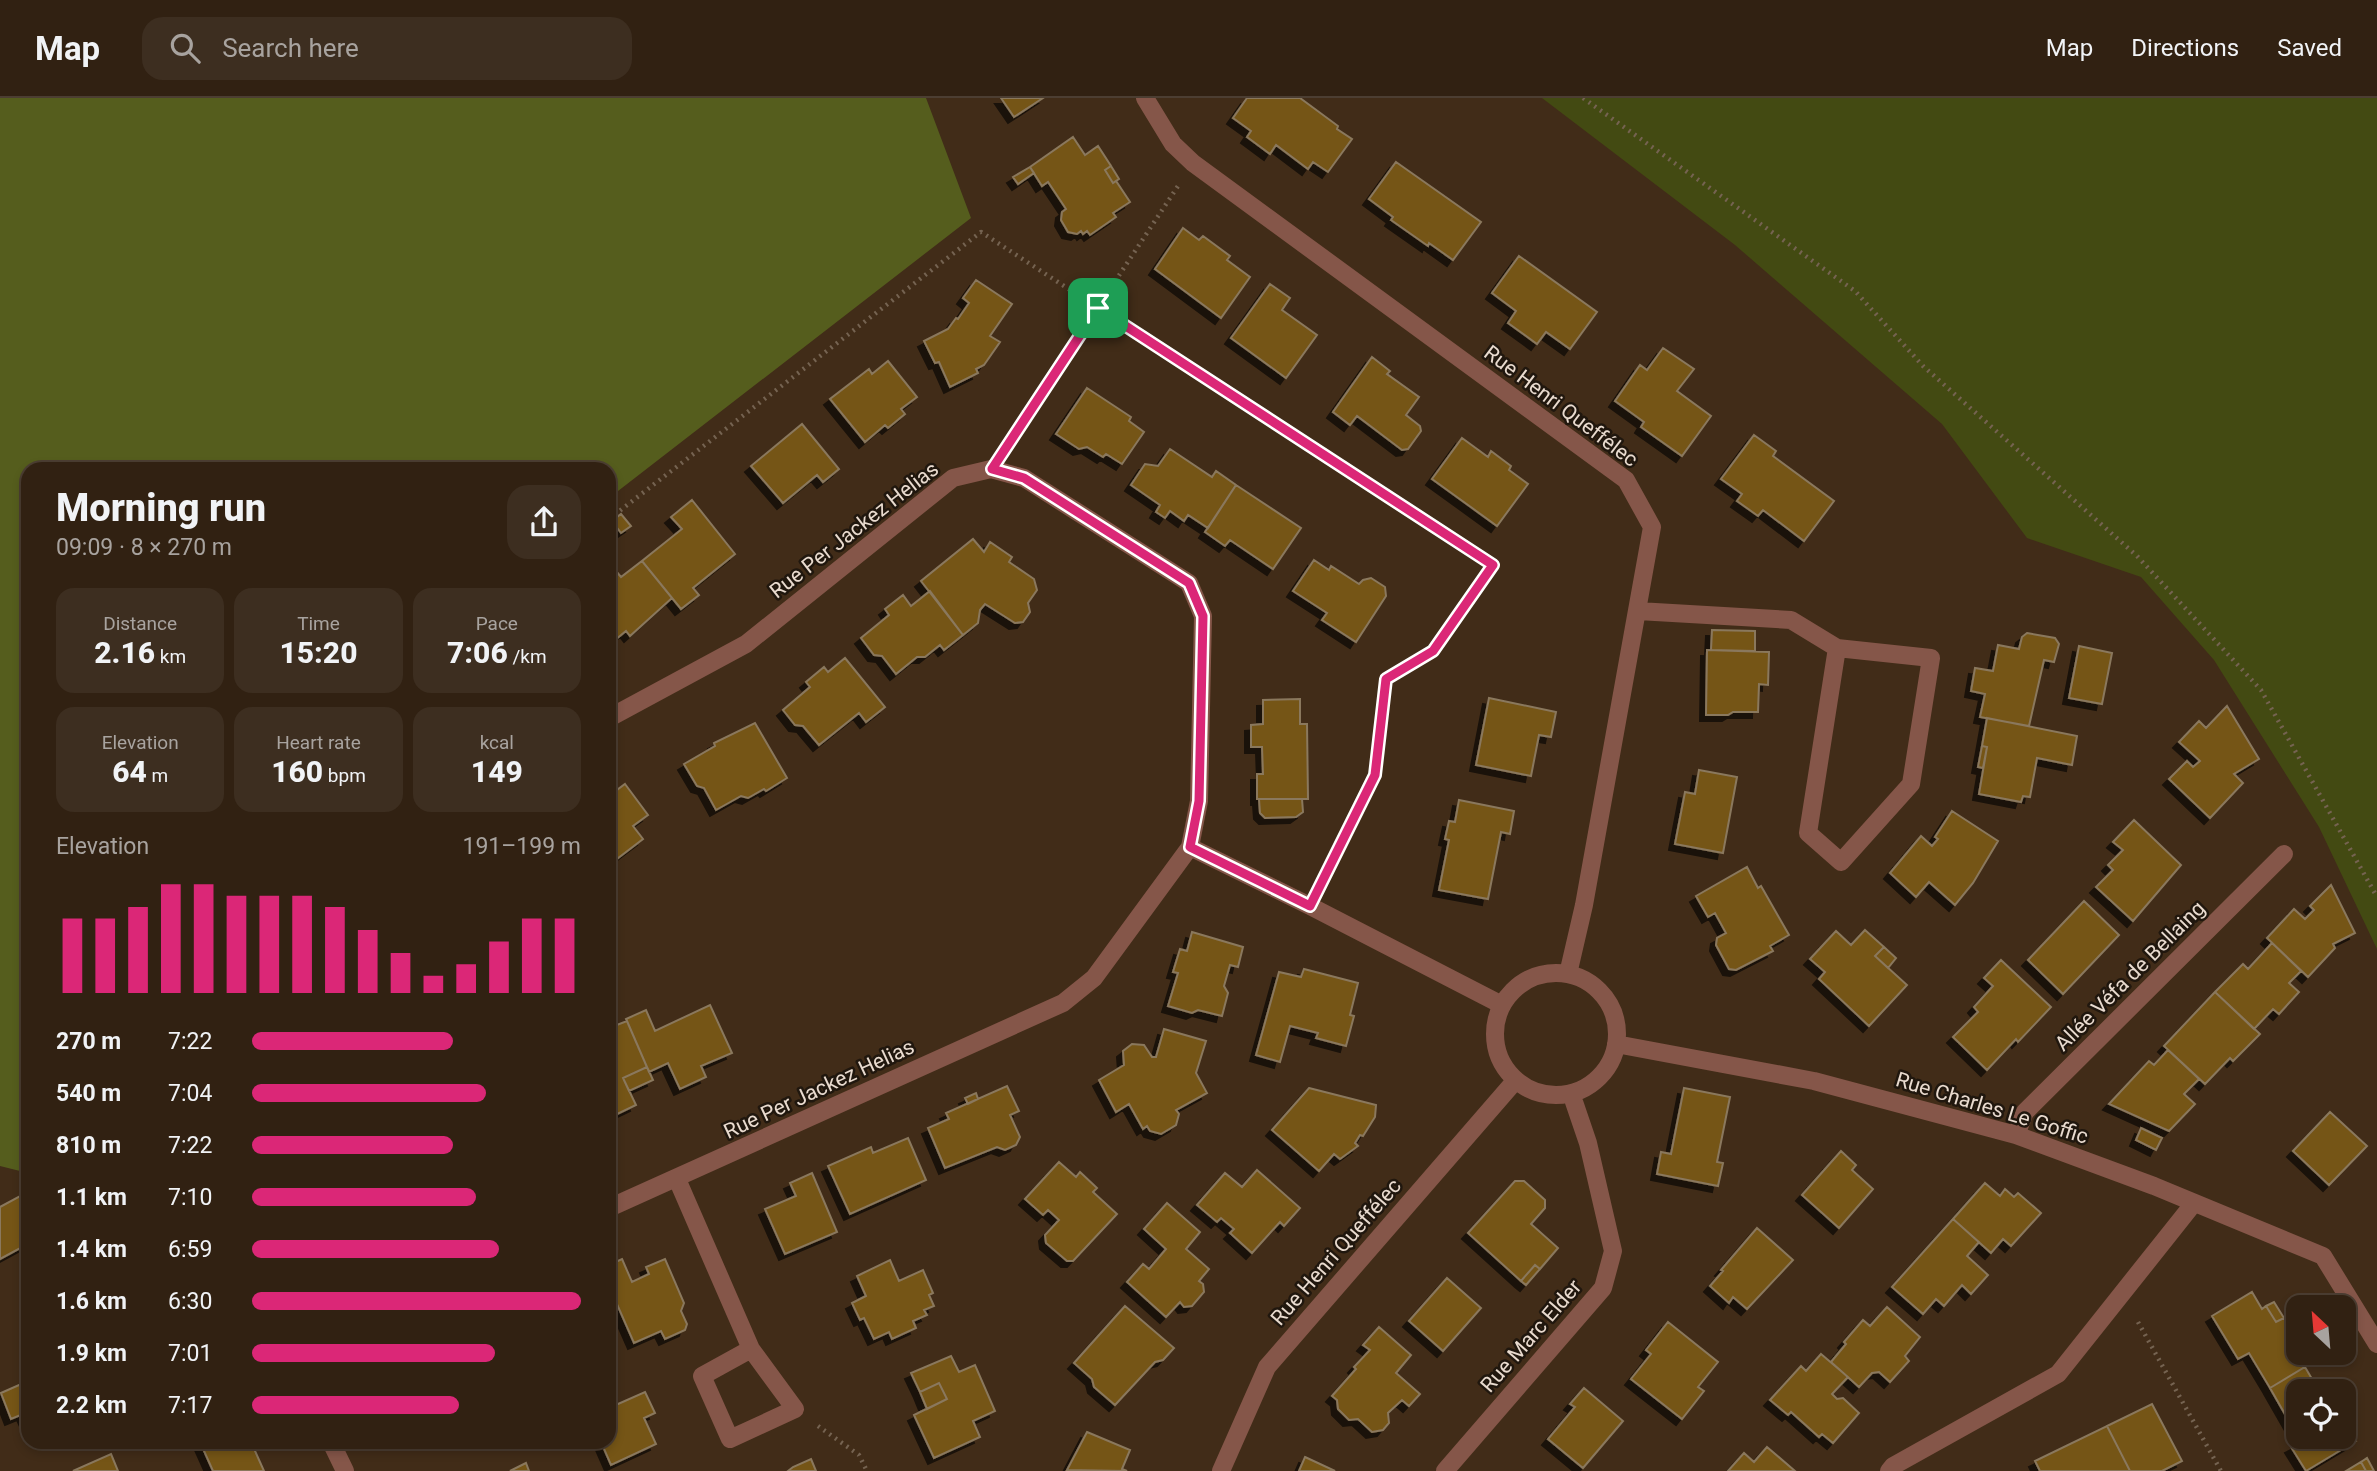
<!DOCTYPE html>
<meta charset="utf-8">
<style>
:root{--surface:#312112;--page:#3d2e20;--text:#f1f3f6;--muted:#a8a39f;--line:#4c3e32;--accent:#db2777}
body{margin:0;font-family:Roboto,sans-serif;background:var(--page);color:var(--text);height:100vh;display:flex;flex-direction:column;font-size:26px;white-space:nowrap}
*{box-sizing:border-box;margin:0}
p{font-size:23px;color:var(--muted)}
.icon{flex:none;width:38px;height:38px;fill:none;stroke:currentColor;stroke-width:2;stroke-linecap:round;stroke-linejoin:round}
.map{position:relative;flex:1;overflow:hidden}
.drawer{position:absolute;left:21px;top:364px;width:595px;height:987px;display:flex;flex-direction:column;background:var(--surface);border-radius:21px;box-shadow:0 4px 10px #0003,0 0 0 2px var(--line)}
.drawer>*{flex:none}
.needle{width:46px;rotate:334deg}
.tools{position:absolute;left:2286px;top:1197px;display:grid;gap:14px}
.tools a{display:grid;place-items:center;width:70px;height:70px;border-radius:14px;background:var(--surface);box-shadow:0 4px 10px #0003,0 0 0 2px var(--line);font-size:35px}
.pin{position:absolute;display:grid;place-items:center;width:60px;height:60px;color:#fff;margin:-30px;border-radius:14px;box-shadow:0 4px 10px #0006}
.round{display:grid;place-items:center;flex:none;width:74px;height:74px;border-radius:21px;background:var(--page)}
.summary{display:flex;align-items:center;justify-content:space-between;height:119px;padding:0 35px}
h1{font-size:38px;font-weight:800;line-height:52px}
.figures{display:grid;grid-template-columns:repeat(3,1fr);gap:10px;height:119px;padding:7px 35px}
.figures div{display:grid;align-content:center;border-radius:18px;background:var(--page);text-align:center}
.figures b{font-size:30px;font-weight:800}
.figures small{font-size:19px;font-weight:400}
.figures p{font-size:19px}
.chart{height:196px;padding:14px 35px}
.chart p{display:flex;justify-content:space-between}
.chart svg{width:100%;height:126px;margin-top:7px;stroke:var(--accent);stroke-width:6}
ul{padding:0 35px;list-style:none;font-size:23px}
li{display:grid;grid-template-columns:112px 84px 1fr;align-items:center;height:52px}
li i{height:18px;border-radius:9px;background:var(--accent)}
header{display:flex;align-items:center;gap:42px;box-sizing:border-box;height:98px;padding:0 35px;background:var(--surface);border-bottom:2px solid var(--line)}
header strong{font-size:33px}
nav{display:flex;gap:38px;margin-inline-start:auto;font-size:24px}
.search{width:490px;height:63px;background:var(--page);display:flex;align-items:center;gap:18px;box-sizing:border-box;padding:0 24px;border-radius:21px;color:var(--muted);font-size:26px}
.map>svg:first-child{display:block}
.green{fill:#434a12}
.forest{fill:#555d1d}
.building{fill:#755417;stroke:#8a785d;stroke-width:2;filter:url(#shadow)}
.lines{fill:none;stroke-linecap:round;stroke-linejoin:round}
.path{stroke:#756351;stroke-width:4.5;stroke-dasharray:2 5;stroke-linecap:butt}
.minor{stroke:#855649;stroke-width:18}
.route-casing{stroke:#fff;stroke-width:14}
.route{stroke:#db2777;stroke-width:9}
.labels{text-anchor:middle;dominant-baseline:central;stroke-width:5;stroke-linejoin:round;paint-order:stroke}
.street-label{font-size:21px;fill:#e9dbcf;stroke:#20170e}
</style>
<header>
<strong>Map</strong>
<div class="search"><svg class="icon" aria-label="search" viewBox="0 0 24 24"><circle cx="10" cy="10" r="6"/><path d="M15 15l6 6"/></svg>Search here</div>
<nav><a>Map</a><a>Directions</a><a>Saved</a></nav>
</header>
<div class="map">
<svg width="2377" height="1373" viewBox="0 0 2377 1373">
<defs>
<filter id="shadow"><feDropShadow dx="-6" dy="6" stdDeviation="0" flood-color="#0009"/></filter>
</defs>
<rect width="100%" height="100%" fill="#412c18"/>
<path class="green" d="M1542 0H2377V851L2319 729 2214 562 2141 479 2027 440 1942 326 1735 147Z"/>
<path class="forest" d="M0 0H926L971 120 609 400V371H28V1075L0 1068Z"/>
<path class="building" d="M1001 0H1043L1014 19Z
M1247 0H1300L1338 28 1337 31 1352 41 1328 74 1313 64 1308 71 1276 47 1270 56 1247 39 1251 33 1233 20Z
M1073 39 1085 57 1098 48 1111 68 1105 72 1113 85 1116 83 1130 104 1113 115 1116 119 1090 137 1087 133 1083 136 1081 133 1077 136 1068 134 1061 122 1062 114 1066 111 1048 84 1042 88 1030 69Z
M1396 64 1481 124 1453 162 1429 145 1428 148 1391 122 1393 119 1369 101Z
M1111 68 1119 81 1113 85 1105 72Z
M1030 69 1034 75 1018 86 1013 79Z
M1183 130 1199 142 1203 138 1230 158 1227 162 1250 179 1221 220 1155 171Z
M1519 158 1597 214 1570 251 1546 234 1537 246 1508 225 1516 213 1492 195Z
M976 182 1012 206 990 238 1000 244 984 267 976 271 978 275 950 289 939 264 935 265 924 243 948 231 956 220 958 221 969 205 963 200Z
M1270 186 1290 200 1282 212 1317 237 1286 280 1231 240Z
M1663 250 1694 271 1677 293 1711 318 1682 358 1641 329 1644 324 1615 303 1640 267 1647 272Z
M1372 259 1390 273 1387 276 1419 299 1406 317 1420 328 1421 333 1408 351 1402 352 1357 318 1350 327 1333 314Z
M888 263 917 299 901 311 905 316 888 330 885 327 865 344 830 301 869 271 872 276Z
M1087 290 1131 319 1129 323 1144 334 1122 366 1106 356 1103 359 1087 349 1079 351 1056 336Z
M802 326 839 371 823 384 817 377 783 405 751 368Z
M1754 337 1776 353 1773 358 1834 403 1804 443 1763 412 1758 418 1737 403 1742 396 1721 381Z
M1462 340 1488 359 1491 353 1511 368 1509 372 1528 386 1497 428 1432 381Z
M1170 351 1212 379 1216 373 1236 387 1208 430 1188 417 1184 423 1170 413 1165 420 1156 414 1160 407 1131 387 1145 366 1158 368Z
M1236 387 1301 430 1273 471 1230 442 1225 448 1205 434Z
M692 402 735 456 693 490 699 497 681 511 642 463 682 431 671 419Z
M621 416 631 428 621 435 612 423Z
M973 441 984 454 990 444 1012 459 1009 464 1034 481 1037 492 1028 505 1030 514 1023 524 1015 525 985 506 980 512 978 525 963 537 921 483Z
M1314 462 1329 472 1331 468 1359 486 1363 482 1371 480 1385 489 1386 498 1356 544 1322 522 1327 515 1293 493Z
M642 463 672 500 630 538 626 533 609 547V479L616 473 621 479Z
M930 493 963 537 944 552 940 547 925 559H917L896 576 882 558 874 557 861 540 889 517 885 511 903 497 911 508Z
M1712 532 1755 533V553L1711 552Z
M2027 535 2055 540 2059 546 2054 564 2044 562 2029 628 1980 619 1985 596 1971 593 1975 570 1993 573 1998 547 2019 551 2022 539Z
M2079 548 2112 555 2102 606 2069 600Z
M1707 552 1769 554 1768 587 1759 586 1758 614H1733L1728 617H1706Z
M845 560 885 609 866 624 859 615 819 647 803 628 795 627 783 612 810 589 806 584 824 569 828 574Z
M1489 600 1556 614 1551 639 1539 637 1531 678 1476 667Z
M1300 601V626H1307L1308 701H1257V676H1263L1262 649H1251V627L1263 626V602Z
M2227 608 2259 661 2234 676 2243 685 2210 720 2169 681 2187 663 2193 669 2200 663 2179 644 2199 623 2206 630Z
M1987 620 2077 638 2072 667 2037 660 2030 699 2023 698 2021 704 1979 696 1987 649 1982 648Z
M755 625 787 680 766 693 764 691 748 700 741 698 716 712 704 690 697 688 684 666 715 648 714 645Z
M1982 648 1987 649 1983 670 1978 669Z
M1699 672 1737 679 1723 755 1675 746 1685 694 1695 696Z
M625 686 648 717 633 728 643 741 609 767V702L612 700 609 698Z
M1259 701H1302L1303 714 1296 719 1265 720 1260 715Z
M1459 702 1514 713 1510 736 1501 734 1488 801 1439 792 1449 742 1445 741 1449 723 1455 724Z
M1952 713 1998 743 1973 785 1955 807 1929 784 1916 799 1890 775 1921 738 1932 748 1938 741 1935 739Z
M2134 722 2181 767 2133 823 2096 789 2113 772 2108 767 2123 752 2113 744Z
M1747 769 1758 790 1761 788 1789 837 1770 848 1773 853 1736 872 1729 871 1716 847 1717 840 1726 835 1715 815 1708 819 1696 798Z
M2331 787 2355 835 2333 846 2335 850 2308 879 2267 840 2294 811 2305 821 2314 812 2310 808Z
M2084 803 2119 837 2063 896 2028 862Z
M1865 832 1884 849 1875 858 1907 887 1869 928 1819 881 1825 874 1810 861 1836 833 1851 847Z
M1192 834 1243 849 1238 869 1230 867 1224 888 1228 895 1222 918 1198 912 1192 915 1168 908 1178 875 1173 874 1180 851 1187 853Z
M2272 845 2301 873 2289 885 2299 894 2279 916 2273 911 2254 931 2215 894 2243 866 2248 871Z
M1884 849 1896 860 1888 870 1875 858Z
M2001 862 2051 909 2018 944 2016 941 1987 972 1953 939 1978 914 1974 909 1993 888 1984 880Z
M1304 871 1358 885 1350 917 1354 918 1346 948 1316 940 1318 935 1290 928 1280 964 1256 957 1279 874 1301 879Z
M2215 894 2260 936 2233 963 2230 960 2205 986 2164 948Z
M710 907 732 955 701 968 706 979 680 991 668 965 649 974 626 921 646 912 655 933Z
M627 923 647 969 623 980 636 1007 615 1017 613 1023 609 1025V930Z
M1164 931 1206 943 1196 975 1207 995 1176 1012 1179 1016 1176 1027 1161 1036 1150 1033 1147 1028 1143 1031 1129 1006 1116 1014 1099 982 1124 967 1123 953 1132 946 1144 947 1152 959H1156Z
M2168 952 2199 981 2184 996 2195 1006 2169 1033 2109 1006 2149 963 2154 967Z
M647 969 653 982 629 993 623 980Z
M1007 988 1019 1013 1010 1017 1020 1039 1016 1047 1005 1052 997 1049 945 1070 928 1030 949 1021 946 1015Z
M1309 990 1376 1007 1375 1019 1363 1038 1360 1037 1355 1045 1358 1048 1340 1061 1334 1056 1319 1073 1272 1032Z
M1684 990 1730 999 1717 1064 1723 1065 1718 1088 1657 1076 1661 1054 1671 1056Z
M976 995 978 1001 968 1006 965 1000Z
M2330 1014 2367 1048 2329 1087 2293 1053Z
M2141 1030 2162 1040 2156 1052 2136 1042Z
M908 1040 926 1082 850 1116 828 1068 871 1049 873 1055Z
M1841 1053 1856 1067 1852 1072 1873 1091 1839 1130 1802 1097Z
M1059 1064 1076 1079 1080 1074 1097 1090 1093 1094 1117 1116 1073 1163H1067L1046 1145 1045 1137 1059 1122 1048 1112 1043 1117 1025 1101Z
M1257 1072 1300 1110 1284 1128 1280 1124 1252 1155 1230 1135 1234 1131 1221 1120 1217 1124 1197 1107 1225 1075 1242 1089Z
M812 1075 837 1134 785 1156 765 1111 796 1098 790 1085Z
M1515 1083H1524L1545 1102V1110L1531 1126 1558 1150 1540 1171 1535 1167 1521 1183 1468 1135Z
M1985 1085 2000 1098 2005 1091 2014 1099 2018 1095 2041 1115 2011 1148 2003 1141 1991 1155 1953 1121Z
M22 1097 28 1108V1146L0 1161V1109Z
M1167 1105 1200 1134 1186 1151 1209 1171 1199 1183 1203 1186 1204 1194 1192 1208 1184 1209 1180 1204 1166 1219 1127 1184 1143 1166 1149 1171 1166 1151 1144 1131Z
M1953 1121 1979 1144 1967 1158 1988 1177 1971 1196 1962 1187 1944 1208 1936 1201 1923 1216 1892 1189Z
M1757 1130 1793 1162 1747 1211 1733 1199 1729 1205 1710 1188 1723 1173 1721 1172Z
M622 1161 632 1184 649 1176 646 1169 665 1161 684 1205 681 1213 687 1226 685 1232 665 1241 661 1233 634 1245 609 1188V1167Z
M890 1162 899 1183 923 1172 933 1195 929 1197 934 1208 924 1212 927 1217 913 1223 916 1230 892 1241 889 1234 874 1241 864 1220 860 1222 852 1205 866 1198 857 1178Z
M1535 1167 1540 1171 1526 1187 1521 1183Z
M1447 1180 1481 1210 1443 1253 1409 1223Z
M2252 1194 2262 1211 2266 1208 2276 1224 2284 1220 2298 1243V1250L2295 1251 2305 1269 2270 1290 2249 1255 2238 1261 2212 1218Z
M2274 1204 2284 1220 2276 1224 2266 1208Z
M1125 1208 1174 1250 1163 1262 1155 1264 1115 1307 1094 1289 1092 1281 1074 1265Z
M1887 1209 1920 1239 1905 1258 1909 1263 1890 1284 1879 1274 1872 1275 1859 1289 1831 1264 1846 1246 1844 1244 1863 1222 1870 1228Z
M1668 1224 1718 1264 1698 1289 1704 1293 1682 1321 1631 1281 1651 1256 1646 1252Z
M1379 1229 1411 1257 1396 1275 1420 1296 1409 1308 1402 1302 1388 1315 1389 1325 1383 1332 1372 1334 1358 1321 1349 1322 1338 1311 1337 1302 1332 1298 1356 1271 1354 1269 1370 1252 1363 1247Z
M1821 1256 1848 1279 1832 1296 1837 1301 1843 1300 1859 1315 1833 1345 1822 1336 1819 1339 1791 1314 1788 1317 1770 1302 1801 1268 1806 1273Z
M951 1258 959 1274 975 1267 995 1313 973 1323 980 1339 934 1360 914 1317 947 1301 939 1285 920 1294 911 1275Z
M2305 1269 2319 1293H2298V1339L2270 1290Z
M28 1283V1327L23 1316 11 1321 1 1295Z
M939 1285 947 1301 927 1311 920 1294Z
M1584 1290 1623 1323 1583 1370 1548 1341 1575 1309 1570 1306Z
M645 1294 655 1315 644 1320 656 1346 611 1367 601 1344H609V1310Z
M2152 1306 2182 1363 2162 1373H2130L2107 1328Z
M2343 1321 2356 1343 2306 1373 2291 1349 2301 1344 2298 1339H2343Z
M2107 1328 2130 1373H2040L2035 1363Z
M1087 1334 1130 1352 1122 1371 1127 1373 1067 1372Z
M200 1344H251L264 1373H213Z
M1767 1349 1795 1373H1728L1744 1355 1754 1364Z
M111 1356 118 1373H73Z
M1305 1359 1335 1373H1299Z
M2367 1360 2374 1373H2366L2361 1364Z
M811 1361 816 1373H788L793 1369Z
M2361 1364 2366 1373H2346Z
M526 1365 529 1373H510Z"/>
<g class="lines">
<path class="path" d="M1583 0 1855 193 1923 268 2137 458 2261 592 2377 799
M1007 347 1178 88
M609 421 981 134 1493 467 1432 553 1386 581 1375 677 1323 782
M2138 1224 2221 1373
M818 1328 859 1357 867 1373"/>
<path class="minor" d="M1145 0 1173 46 1193 65 1626 382 1652 429 1584 807 1568 876
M1638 513 1791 522 1837 550 1931 560 1911 686 1841 764 1808 735 1837 550
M609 620 746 546 953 380 991 371 1024 380 1189 485 1203 518 1199 703 1190 749 1310 808 1502 907
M1495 936a61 61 0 1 1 122 0a61 61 0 1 1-122 0Z
M1616 946 1814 983 2016 1037 2154 1088 2323 1158 2377 1246
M2016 1037 2025 1014 2284 756
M677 1081 751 1251 795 1311 730 1341 702 1278 751 1251
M609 1110 1063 905 1094 880 1190 749
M331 1344 345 1373
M1221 1373 1267 1269 1515 983
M1445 1373 1603 1190 1613 1153 1588 1045 1571 995
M1889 1373 1893 1368 2058 1276 2194 1105"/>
</g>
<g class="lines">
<g class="route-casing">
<path id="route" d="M1098 210 1493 467 1433 553 1386 581 1375 677 1310 808 1190 749 1199 703 1203 518 1189 485 1024 380 992 371Z"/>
</g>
<use href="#route" class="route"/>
</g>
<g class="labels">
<g class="street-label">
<text transform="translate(1561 308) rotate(37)">Rue Henri Queffélec</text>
<text transform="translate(854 432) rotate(-38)">Rue Per Jackez Helias</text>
<text transform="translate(2130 878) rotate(-45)">Allée Véfa de Bellaing</text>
<text transform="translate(819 991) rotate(-25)">Rue Per Jackez Helias</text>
<text transform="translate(1992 1010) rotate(17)">Rue Charles Le Goffic</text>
<text transform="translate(1336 1154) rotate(-49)">Rue Henri Queffélec</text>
<text transform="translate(1531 1238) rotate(-49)">Rue Marc Elder</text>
</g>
</g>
</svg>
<div class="tools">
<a><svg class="needle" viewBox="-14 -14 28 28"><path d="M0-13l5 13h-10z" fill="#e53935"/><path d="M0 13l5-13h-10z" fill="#a8a39f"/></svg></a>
<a><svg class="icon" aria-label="locate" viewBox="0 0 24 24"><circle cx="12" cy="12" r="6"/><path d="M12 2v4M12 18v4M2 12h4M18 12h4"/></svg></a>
</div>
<div class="pin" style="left:1098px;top:210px;background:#1e9e55"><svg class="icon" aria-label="arrive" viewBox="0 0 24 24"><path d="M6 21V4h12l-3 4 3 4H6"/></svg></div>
<section class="drawer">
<div class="summary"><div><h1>Morning run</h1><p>09:09 · 8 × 270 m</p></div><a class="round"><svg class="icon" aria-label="share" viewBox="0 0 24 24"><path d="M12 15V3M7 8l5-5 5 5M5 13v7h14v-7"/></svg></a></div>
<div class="figures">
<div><p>Distance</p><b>2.16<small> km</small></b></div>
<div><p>Time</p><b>15:20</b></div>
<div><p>Pace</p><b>7:06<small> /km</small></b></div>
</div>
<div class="figures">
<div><p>Elevation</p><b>64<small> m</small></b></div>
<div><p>Heart rate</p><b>160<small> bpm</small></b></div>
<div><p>kcal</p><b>149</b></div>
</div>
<div class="chart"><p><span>Elevation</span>191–199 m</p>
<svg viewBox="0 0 160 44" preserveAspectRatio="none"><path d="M5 44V18M15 44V18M25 44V14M35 44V6M45 44V6M55 44V10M65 44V10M75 44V10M85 44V14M95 44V22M105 44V30M115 44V38M125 44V34M135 44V26M145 44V18M155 44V18"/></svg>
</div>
<ul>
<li><b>270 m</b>7:22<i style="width:61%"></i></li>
<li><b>540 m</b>7:04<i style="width:71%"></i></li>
<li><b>810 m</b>7:22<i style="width:61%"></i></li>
<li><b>1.1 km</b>7:10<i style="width:68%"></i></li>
<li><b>1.4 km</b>6:59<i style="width:75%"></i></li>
<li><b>1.6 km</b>6:30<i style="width:100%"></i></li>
<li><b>1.9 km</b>7:01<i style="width:74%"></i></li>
<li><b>2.2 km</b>7:17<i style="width:63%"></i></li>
</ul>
</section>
</div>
